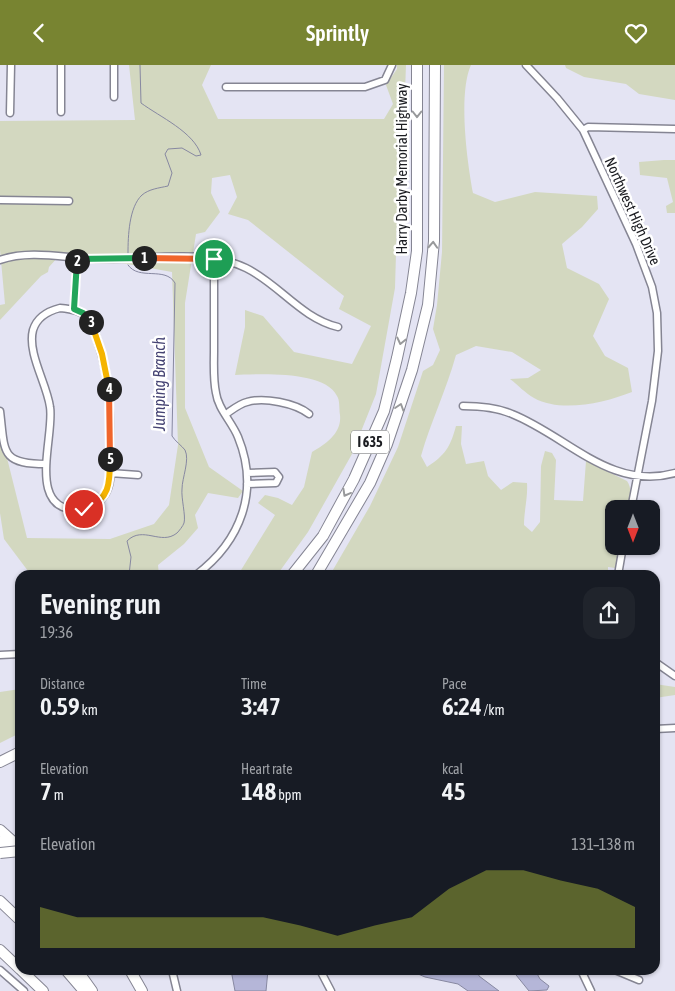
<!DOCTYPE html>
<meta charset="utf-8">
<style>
:root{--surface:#171b24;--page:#20242c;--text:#f1f3f6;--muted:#9ea1a6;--accent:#788431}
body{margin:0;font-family:"Asap Condensed",sans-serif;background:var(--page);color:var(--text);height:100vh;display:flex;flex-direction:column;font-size:19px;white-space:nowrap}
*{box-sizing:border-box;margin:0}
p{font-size:16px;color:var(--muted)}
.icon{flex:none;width:28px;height:28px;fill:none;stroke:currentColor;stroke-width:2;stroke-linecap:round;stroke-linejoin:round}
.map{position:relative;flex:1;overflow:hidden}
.panel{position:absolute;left:15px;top:505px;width:645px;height:405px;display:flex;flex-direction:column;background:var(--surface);border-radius:15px;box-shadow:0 1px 4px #0004}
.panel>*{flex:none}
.needle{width:32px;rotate:180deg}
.tools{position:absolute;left:605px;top:435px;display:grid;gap:10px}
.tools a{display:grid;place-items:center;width:55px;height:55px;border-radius:10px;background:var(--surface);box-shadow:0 1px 4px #0004;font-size:25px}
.pin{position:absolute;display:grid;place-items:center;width:42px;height:42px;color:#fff;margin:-21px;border:2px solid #fff;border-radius:50%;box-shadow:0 1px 5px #0007}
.km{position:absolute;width:25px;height:25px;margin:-12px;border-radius:50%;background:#222;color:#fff;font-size:14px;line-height:25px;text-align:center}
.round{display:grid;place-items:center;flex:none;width:52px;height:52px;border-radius:15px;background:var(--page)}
.head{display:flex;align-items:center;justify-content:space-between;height:85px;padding:0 25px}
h1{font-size:28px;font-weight:600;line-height:38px}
.figures{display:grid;grid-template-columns:repeat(3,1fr);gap:8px;height:85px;padding:5px 25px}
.figures div{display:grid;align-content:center}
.figures b{font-size:25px;font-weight:600}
.figures small{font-size:14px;font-weight:400}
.figures p{font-size:14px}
.chart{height:140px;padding:10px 25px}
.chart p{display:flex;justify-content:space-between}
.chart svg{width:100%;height:90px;margin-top:5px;fill:var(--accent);opacity:.7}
header{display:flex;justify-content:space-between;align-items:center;height:65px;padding:0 25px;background:var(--accent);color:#fff;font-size:22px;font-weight:600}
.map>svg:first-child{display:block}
.green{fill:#d3d8c0}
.water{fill:#b5b6d8;stroke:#8788a1}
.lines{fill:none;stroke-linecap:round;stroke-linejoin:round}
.stream{stroke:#8788a1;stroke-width:1}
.minor-casing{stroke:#858593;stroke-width:9}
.highway-casing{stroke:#858593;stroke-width:12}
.minor{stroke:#fff;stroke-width:6}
.highway{stroke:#fff;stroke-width:10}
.highway-bridge-casing{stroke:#858593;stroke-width:12;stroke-linecap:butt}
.highway-bridge{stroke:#fff;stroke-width:10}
.oneway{stroke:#98999b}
.split-1-casing{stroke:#fff;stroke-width:10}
.split-2-casing{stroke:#fff;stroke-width:10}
.split-3-casing{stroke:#fff;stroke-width:10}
.split-4-casing{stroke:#fff;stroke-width:10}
.split-5-casing{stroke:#fff;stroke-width:10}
.split-6-casing{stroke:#fff;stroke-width:10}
.split-1{stroke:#f0652b;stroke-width:6}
.split-2{stroke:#22a559;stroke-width:6}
.split-3{stroke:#22a559;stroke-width:6}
.split-4{stroke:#f5b400;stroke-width:6}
.split-5{stroke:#f0652b;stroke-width:6}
.split-6{stroke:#f5b400;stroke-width:6}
.labels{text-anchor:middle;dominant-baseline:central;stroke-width:5;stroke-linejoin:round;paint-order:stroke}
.shield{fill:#fff;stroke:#5f6064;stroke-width:1}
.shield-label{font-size:14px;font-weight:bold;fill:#1b1c21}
.street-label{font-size:15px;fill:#1b1c21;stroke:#fff}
.water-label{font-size:16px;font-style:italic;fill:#454373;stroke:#fff}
</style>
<header><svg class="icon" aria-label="back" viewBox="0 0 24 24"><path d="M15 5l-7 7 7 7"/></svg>Sprintly<svg class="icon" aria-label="heart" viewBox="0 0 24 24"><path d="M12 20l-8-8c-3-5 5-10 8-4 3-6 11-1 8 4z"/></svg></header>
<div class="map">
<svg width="675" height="926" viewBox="0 0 675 926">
<rect width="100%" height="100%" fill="#e4e4f3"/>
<path class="green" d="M129 0H211L202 20 218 54H384L393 39 386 20 397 4V0H406L405 27 400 54 395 223 376 329 352 389 308 467 277 510H238L275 450 258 438 265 430 278 433 292 440 304 422 312 387C326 379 342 368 340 350 339 344 340 335 337 331 325 305 258 309 235 310L245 262V245L263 251 294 287 352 299 371 261 339 244 344 231 248 155 228 149 237 132 230 110 212 113 211 128 220 147 205 167 196 169 185 238V343L209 402 243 426 238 433 208 428 195 450 198 463 184 479 158 500 159 510H31L4 474 0 448V346L6 389 27 473 110 474 154 459 169 440 178 380 172 207 99 194 58 192 49 202 48 207 41 211 0 255V240L5 239 0 185V56L135 55Z
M444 0H471C458 29 467 96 473 128L495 137 535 127 597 131 598 144 582 162 562 179 567 203 599 219 609 234 593 271 605 291 628 303 632 327C604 338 561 348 534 333 525 328 518 320 510 314L528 313 541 305 512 287 476 281 456 290C446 326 431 356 421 391L427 402C445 390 450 383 456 361H462L461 379 466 399 484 396 488 411 501 425 513 417 527 418C528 432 524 446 524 460L532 467 540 457 541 401 545 386 552 388 556 395 554 435 583 436 586 396 627 416C633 424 629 434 627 444H614V481H620L615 503 608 502V510H330L370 441 398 382 423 306 433 300 440 285 433 264 437 240 442 187Z
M565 0H675V35L639 29 626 19 584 12 566 3Z
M664 95H675V148H667L666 141 673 137 667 113 640 110 639 97Z
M655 619 675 622V630L655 633Z
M20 624V668L0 678V627Z"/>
<path class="water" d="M231 905H268L266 926H235Z
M409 905H478L479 911 499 926H468L458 919 425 912Z
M512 905H535L540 914 549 921 547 925 529 926Z"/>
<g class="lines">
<path class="stream" d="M128 188C128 171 129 142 142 130 149 124 159 123 168 121L172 108 165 89 168 84 182 83 196 91 201 90C194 67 160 52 141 38L140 0
M128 200C139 216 165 201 175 218L172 371C175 376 182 381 185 385 190 395 182 413 182 424 181 433 186 451 184 458 183 461 179 466 177 468 161 481 143 460 127 476L131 492 129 510"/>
<g class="minor-casing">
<path id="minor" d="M526 0 557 33 583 65 636 179 652 222 657 248 658 286 652 336 631 444
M226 22H365L385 15 392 0
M114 32V0
M61 47V0
M10 48 11 0
M583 65 588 62 675 64
M0 135 69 136
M0 195C32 184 68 194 102 194 147 195 205 183 246 203 279 219 301 253 338 262
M60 243C72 244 83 246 90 256 94 262 96 271 98 278 111 316 110 346 110 386 110 397 112 410 109 420 106 433 95 442 82 444 24 450 55 371 50 342 47 319 27 288 33 265 37 252 48 246 60 243Z
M74 244 77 194
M463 341C480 341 496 342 512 349 567 371 611 426 675 408
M0 346C5 387 0 399 46 399
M226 349C232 345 239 339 247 337 264 332 295 338 309 349
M110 408 138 410
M247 408 275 407 279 412 276 418 247 419
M196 510C241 476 260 426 238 372 232 357 218 344 216 328 213 314 214 299 214 286 214 255 214 224 214 194
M618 510 623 481
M0 590 20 589
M655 597 675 611
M655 664 675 663
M0 905 24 926
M172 905 177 926
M320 905 331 926
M581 905 591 926
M615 905 639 915"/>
</g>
<g class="highway-casing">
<path id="highway" d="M292 510 323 471 354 414 384 346 397 293 411 228 417 186V0
M316 510 370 418 387 379 412 305 428 240 434 176 435 0
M0 697 20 687
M0 765 20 783
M0 777 19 787
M0 836 20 855
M0 885 20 904
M21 905 43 926
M66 905 84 926
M77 905 92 926
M130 905 142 926"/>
</g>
<use href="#minor" class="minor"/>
<use href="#highway" class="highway"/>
<g class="highway-bridge-casing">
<path id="highway-bridge" d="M0 788 20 786"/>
</g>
<use href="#highway-bridge" class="highway-bridge"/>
</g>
<defs><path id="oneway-chevron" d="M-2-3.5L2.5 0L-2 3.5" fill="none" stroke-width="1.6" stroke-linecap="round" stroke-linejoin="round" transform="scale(1.25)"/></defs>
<g class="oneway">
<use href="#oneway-chevron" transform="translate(417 49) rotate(90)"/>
<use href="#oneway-chevron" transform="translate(433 180) rotate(-87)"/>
<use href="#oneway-chevron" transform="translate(401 276) rotate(103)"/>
<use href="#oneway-chevron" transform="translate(400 342) rotate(-72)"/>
<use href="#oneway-chevron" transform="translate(346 428) rotate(119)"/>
</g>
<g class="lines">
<g class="split-1-casing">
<path id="split-1" d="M144 193 214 194"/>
</g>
<g class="split-2-casing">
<path id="split-2" d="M77 196V194L144 193"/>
</g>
<g class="split-3-casing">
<path id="split-3" d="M77 196 74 244 83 248 91 257"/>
</g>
<g class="split-4-casing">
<path id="split-4" d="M91 257 102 289 109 324"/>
</g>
<g class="split-5-casing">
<path id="split-5" d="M109 324 110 394"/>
</g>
<g class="split-6-casing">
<path id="split-6" d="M84 444C110 435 110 418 110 394"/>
</g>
<use href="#split-1" class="split-1"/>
<use href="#split-2" class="split-2"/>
<use href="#split-3" class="split-3"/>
<use href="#split-4" class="split-4"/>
<use href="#split-5" class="split-5"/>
<use href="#split-6" class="split-6"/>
</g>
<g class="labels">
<rect class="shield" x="351" y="365.5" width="38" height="23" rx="4"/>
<g class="shield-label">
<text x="370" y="377">I 635</text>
</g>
<g class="street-label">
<text transform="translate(401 104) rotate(-90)">Harry Darby Memorial Highway</text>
<text transform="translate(633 146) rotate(66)">Northwest High Drive</text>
</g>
<g class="water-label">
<text transform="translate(159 319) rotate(-90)">Jumping Branch</text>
</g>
</g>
</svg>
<div class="tools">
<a><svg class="needle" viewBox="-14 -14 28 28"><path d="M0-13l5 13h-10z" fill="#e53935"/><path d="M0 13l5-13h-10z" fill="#9ea1a6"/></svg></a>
</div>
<div class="pin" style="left:214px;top:194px;background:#1e9e55"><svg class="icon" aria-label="arrive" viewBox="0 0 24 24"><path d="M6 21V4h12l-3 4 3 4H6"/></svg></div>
<div class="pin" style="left:84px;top:444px;background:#d93025"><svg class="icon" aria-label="check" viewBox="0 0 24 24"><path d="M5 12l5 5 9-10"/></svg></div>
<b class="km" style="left:144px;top:193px">1</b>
<b class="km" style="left:77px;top:196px">2</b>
<b class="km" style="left:91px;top:257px">3</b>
<b class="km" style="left:109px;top:324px">4</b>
<b class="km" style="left:110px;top:394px">5</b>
<section class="panel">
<div class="head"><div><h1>Evening run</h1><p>19:36</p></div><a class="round"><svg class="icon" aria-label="share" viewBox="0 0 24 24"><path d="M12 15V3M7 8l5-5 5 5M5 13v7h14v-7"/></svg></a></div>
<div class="figures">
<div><p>Distance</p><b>0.59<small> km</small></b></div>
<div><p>Time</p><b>3:47</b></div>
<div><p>Pace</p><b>6:24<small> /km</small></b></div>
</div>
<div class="figures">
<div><p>Elevation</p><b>7<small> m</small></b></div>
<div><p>Heart rate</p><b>148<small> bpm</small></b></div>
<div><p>kcal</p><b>45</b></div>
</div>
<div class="chart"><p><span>Elevation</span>131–138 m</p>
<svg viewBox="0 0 160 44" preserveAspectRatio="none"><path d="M0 44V24L10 29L20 29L30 29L40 29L50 29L60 29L70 33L80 38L90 33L100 29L110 15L120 6L130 6L140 11L150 15L160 24V44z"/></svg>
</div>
</section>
</div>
